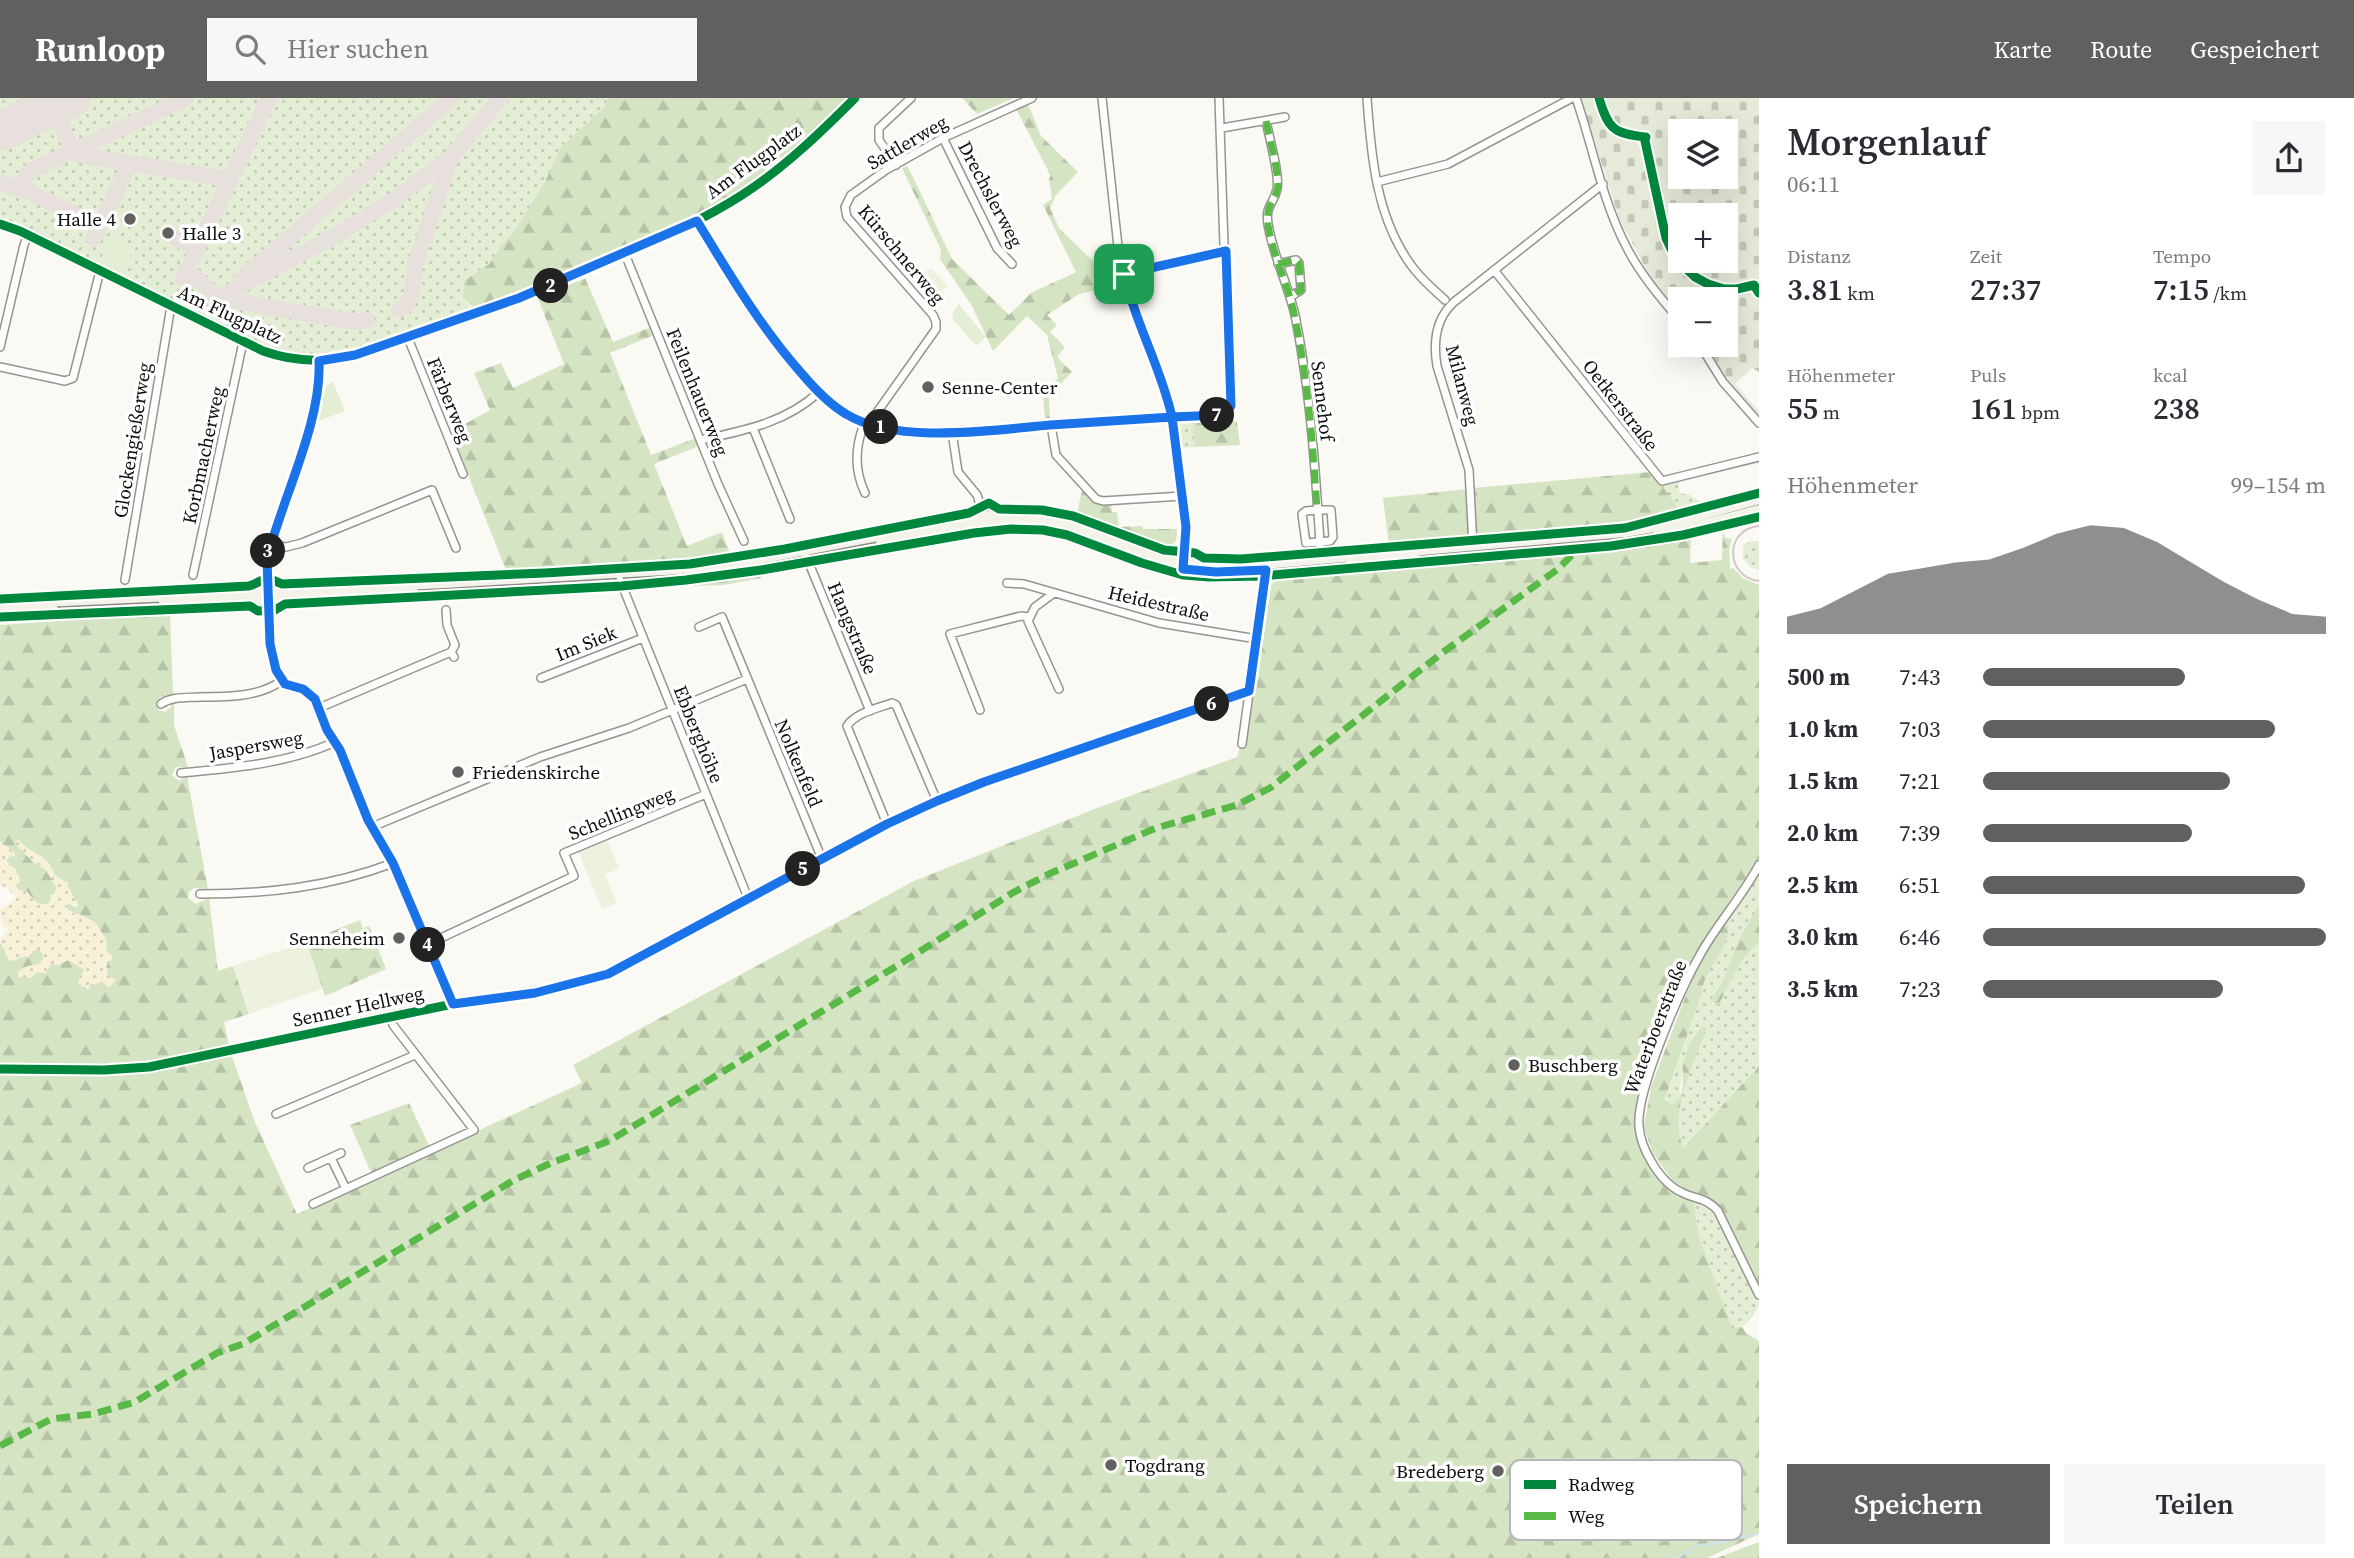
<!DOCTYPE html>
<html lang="de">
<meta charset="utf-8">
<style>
:root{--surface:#fff;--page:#f7f7f7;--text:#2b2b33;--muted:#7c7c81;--accent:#61605e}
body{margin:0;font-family:"Source Serif 4",serif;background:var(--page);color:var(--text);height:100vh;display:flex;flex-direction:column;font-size:26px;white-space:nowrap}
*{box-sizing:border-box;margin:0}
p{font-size:23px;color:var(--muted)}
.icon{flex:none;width:38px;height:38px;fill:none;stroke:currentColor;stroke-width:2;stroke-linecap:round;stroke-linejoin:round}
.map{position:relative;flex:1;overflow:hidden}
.panel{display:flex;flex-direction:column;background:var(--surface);width:595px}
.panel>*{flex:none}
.controls{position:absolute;left:1668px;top:21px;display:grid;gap:14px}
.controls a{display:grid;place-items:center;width:70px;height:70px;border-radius:0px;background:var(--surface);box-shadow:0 7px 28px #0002;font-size:35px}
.pin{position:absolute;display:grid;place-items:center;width:60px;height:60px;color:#fff;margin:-30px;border-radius:14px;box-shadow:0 4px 10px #0006}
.km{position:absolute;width:35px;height:35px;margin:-18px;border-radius:50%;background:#222;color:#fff;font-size:19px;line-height:35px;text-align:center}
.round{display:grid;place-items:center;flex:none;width:74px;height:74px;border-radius:0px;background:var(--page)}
.head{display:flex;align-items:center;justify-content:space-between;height:119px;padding:0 28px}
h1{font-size:38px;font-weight:600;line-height:52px}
.stats{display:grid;grid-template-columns:repeat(3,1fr);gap:10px;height:119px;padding:7px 28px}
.stats div{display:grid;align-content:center}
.stats b{font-size:30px;font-weight:600}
.stats small{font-size:19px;font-weight:400}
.stats p{font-size:19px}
.chart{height:196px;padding:14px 28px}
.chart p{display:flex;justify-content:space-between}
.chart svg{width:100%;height:126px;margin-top:7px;fill:var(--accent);opacity:.7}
.cta{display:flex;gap:14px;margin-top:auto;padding:14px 28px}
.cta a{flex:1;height:80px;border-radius:0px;background:var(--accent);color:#fff;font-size:28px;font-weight:600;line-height:80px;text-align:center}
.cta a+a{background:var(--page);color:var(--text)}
ul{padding:0 28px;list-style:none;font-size:23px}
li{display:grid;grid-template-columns:112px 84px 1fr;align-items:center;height:52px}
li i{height:18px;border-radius:9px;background:var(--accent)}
header{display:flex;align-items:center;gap:42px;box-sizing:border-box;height:98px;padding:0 35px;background:var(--accent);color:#fff}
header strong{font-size:33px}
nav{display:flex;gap:38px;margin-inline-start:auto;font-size:24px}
.search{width:490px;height:63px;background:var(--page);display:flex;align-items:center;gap:18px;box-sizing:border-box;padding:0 24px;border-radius:0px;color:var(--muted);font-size:26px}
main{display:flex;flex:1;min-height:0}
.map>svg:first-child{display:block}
.grass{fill:url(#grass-dots)}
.forest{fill:url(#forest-firs)}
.sand{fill:url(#sand-dots)}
.cemetery{fill:url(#cemetery-stones);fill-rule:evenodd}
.park{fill:#e3eed5}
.pitch{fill:#edf2df}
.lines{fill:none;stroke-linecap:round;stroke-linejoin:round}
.stream{stroke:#cde4f1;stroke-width:2}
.taxiway{stroke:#e8e0dc;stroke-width:16}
.runway{stroke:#e8e0dc;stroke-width:40}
.street-casing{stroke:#949491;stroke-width:10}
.secondary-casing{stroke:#8b8a88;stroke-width:13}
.street{stroke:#fefefd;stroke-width:7}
.secondary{stroke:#f4f3ea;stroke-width:10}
.tram{stroke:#d5c7c6;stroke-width:2}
.quiet{stroke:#58b947;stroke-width:7;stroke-dasharray:14 7;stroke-linecap:butt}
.cycleway-casing{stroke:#fff;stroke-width:13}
.cycleway{stroke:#00873e;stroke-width:9}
.route-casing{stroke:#fff;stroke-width:14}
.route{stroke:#1a73e8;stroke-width:9}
.poi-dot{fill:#61605e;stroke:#fff;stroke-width:2.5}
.labels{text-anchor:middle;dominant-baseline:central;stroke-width:7;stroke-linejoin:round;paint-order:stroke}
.street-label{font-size:19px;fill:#0e0e0e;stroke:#fff}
.poi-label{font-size:19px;fill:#0e0e0e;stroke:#fff;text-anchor:start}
.key{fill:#fff;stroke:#b7b7b7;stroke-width:2}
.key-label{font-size:19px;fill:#0e0e0e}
</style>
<header>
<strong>Runloop</strong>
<div class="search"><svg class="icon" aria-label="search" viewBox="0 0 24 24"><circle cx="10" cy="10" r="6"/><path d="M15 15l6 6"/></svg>Hier suchen</div>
<nav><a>Karte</a><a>Route</a><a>Gespeichert</a></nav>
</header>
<main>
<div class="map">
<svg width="1759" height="1460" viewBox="0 0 1759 1460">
<defs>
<pattern id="grass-dots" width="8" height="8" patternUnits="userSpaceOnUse" patternTransform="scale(1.75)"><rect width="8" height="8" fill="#e3eed5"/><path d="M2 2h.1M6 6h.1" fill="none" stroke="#c2cbb6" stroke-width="1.8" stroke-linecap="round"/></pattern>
<pattern id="forest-firs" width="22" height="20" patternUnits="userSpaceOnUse" patternTransform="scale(1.75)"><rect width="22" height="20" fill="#d5e5c4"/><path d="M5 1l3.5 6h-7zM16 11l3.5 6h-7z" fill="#b6c3a7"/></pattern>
<pattern id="sand-dots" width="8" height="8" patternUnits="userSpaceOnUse" patternTransform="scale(1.75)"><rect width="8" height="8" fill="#f7f1d8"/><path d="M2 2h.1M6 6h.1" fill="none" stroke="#d3cdb8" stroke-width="1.8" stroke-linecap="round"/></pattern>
<pattern id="cemetery-stones" width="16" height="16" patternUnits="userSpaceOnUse" patternTransform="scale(1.75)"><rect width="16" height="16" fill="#e6ead9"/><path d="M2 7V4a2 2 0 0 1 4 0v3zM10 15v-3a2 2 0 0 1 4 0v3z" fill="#c4c8b9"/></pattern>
</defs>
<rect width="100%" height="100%" fill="#faf9f3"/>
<path class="grass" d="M0 0H609L604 9 560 50 546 84 515 132 501 148 489 166 465 182 466 204 474 211C449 219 423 228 397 237 348 254 316 265 265 248L25 130 0 121Z
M1192 324 1195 349 1180 350 1179 327Z
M1681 383 1678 387 1680 395 1690 397 1702 405 1759 391V394L1675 417 1678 410 1661 388Z
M1750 443H1759V472L1750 469 1743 460V448Z
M235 485V488L0 500V494L81 492Z
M1759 774V806L1729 866 1723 882 1714 895 1712 905 1715 908 1719 906 1742 862 1759 844V968L1683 1050C1670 1013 1690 967 1700 929L1691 944 1680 988 1681 999 1677 1004 1669 1006 1665 997 1671 986 1702 895 1703 885 1724 826Z
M1694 1104 1709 1110 1718 1119 1759 1206C1754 1218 1746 1231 1732 1230L1698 1135Z"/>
<path class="forest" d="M609 0H846L784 60 750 86 709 111 657 137 542 186 474 211 463 199 465 182 489 166 501 148 515 132 545 84 560 50 604 9Z
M962 0H1014L977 16Z
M1028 6 1041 38 1078 74 1056 97 1050 110 1059 130 1103 173 1117 169 1122 186 1079 196 1047 217 1057 227 1050 234 1065 249 1057 259 1072 274 1049 298 1050 321H1045L1043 296 1058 280 1047 237 1027 218 993 253 972 208 940 161 941 152 902 70 907 68 914 81 952 161 1009 217 1031 195 1076 174 1043 107 1052 101 1049 80 1051 78 1016 11Z
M585 180 613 244 651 229 654 237 610 255 651 357 696 340 699 348 654 366 687 448 722 434 730 455 741 452V458L655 467 437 479 435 475 506 472 451 334 490 312 474 275 501 265 513 290 564 266 537 198Z
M1232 322 1237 324 1240 347 1195 349 1192 324Z
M1651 374 1676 406 1678 413 1675 415 1605 426 1545 430 1479 438 1476 432 1473 390Z
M1082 391 1097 404 1111 406 1112 414H1117L1119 429 1142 428 1143 431H1177C1177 442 1177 445 1166 449L1077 417Z
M1467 391 1470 434 1466 438 1389 447 1383 400Z
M894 425 897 427 801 447 800 444Z
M1723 430 1725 440 1732 441 1729 452 1730 471 1733 470 1743 480 1759 487V761L1703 845 1683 883 1636 1027 1641 1052 1658 1078 1677 1098 1694 1104 1698 1135 1732 1230 1742 1229 1746 1235 1759 1243V1436L1707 1460H0V976H126L171 971 232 958 254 1022 297 1116 374 1081 350 1027 409 1005 432 1054 582 985 573 967 914 783 1100 709 1237 659 1255 596 1271 487 1281 478 1570 452 1696 436 1691 440 1690 465 1722 462Z
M1003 432 1045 434 1070 439 1139 466 1176 476 1196 480 1250 479 1260 482C1228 486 1194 484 1163 477 1126 469 1092 449 1055 440 1031 434 1002 438 981 435Z
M979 435 980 440 817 467 823 462Z
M759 474 761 480 723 487 631 490 698 483Z
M619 489 543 498 446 502V498Z
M170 515 173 597 160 599 156 607 159 612 165 614 170 610 174 603V627L188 669H176L172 677 179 683 187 678 208 791 194 790 189 794 188 800 196 806 209 800 218 873 233 868 249 916 224 924 229 948 169 960 125 966H0V844L9 860 15 862 33 852H40L43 856 44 861 39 866 22 870 33 876 48 870 51 866 56 867 68 862 84 871V875L79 881 81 888 86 889 91 886 104 884 108 879 106 870 110 856 106 855V841C100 833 93 825 85 820 78 814 71 816 65 809L68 805 75 809 78 808 68 789V785L55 778 50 767 42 759 31 754 18 742 16 745 33 764 45 771 57 790 50 804 44 807 37 805 26 793 18 792 16 787 20 783 17 773 6 763 13 753 0 744V527Z
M1759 806V844L1742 862 1719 906 1715 908 1711 901 1723 882 1738 844Z
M360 822 363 830 369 828 386 871 325 898 306 844Z
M1724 826 1728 828C1730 853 1703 870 1702 895L1665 1001 1671 1006C1688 1001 1681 976 1684 963 1687 950 1694 937 1702 928L1707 931C1693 968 1669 1010 1683 1050L1759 968V1187L1719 1108 1705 1097 1686 1092 1672 1082 1652 1054 1644 1028 1651 989 1686 897 1701 862Z
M1759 1444V1460H1717Z"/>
<path class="sand" d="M17 742C26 751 37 754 45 762 56 772 48 776 68 785V789L79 808 68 805 66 809 69 814 81 817 95 824 106 841C109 851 101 849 112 858V862L107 865 106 870 108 871 106 876 116 882 109 890 103 885 91 886 88 893 86 889 78 885 84 871 68 862 59 867 51 866 46 875 37 874 31 880 18 879V873L28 868 39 866 43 861V856L39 852H34L30 859H19L10 864 0 844 1 839 8 832 2 826 0 812 13 803 16 798 0 786V744L15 755V758L7 759 6 763 17 773 20 783 16 787 18 792 26 793 37 805 44 807 50 804 51 796 56 793 57 790 45 771 33 764 15 745Z"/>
<path class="cemetery" d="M1581 0H1759V274L1752 270 1735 286 1759 313V319L1727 280 1706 247H1726V201H1680V215L1651 180 1619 120ZM1680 33H1726V79H1680ZM1680 117H1726V163H1680Z"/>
<path class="park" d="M111 140 133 151 123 178 98 166Z
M959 206 986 239 976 248 952 220 954 212Z
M333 284 345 313 316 324 327 287Z"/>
<path class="pitch" d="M931 170 948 188 934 200 918 182Z
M607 741 619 770 605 777 617 805 602 811 578 753Z
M306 844 322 891 249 916 233 868Z"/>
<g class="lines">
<path class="stream" d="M1677 1460 1697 1447 1711 1446 1757 1436"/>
<path class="taxiway" d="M72 0C53 16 64 43 80 57L221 80 229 84
M0 84 29 94 99 128
M20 91 27 76 32 72 186 0
M94 140 127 71 134 66
M177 141 197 151 193 160
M197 151 269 0
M183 180 187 171 218 200 354 224 367 222
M241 181 452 0
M218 200 337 137 396 100 451 59 501 0
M399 212 406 207 411 200 415 167 451 59"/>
<path class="runway" d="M0 33 71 0"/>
<g class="street-casing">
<path id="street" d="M1102 0 1119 158 1130 197 1163 284 1172 319 1186 429 1184 463
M1367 0C1371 57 1376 119 1411 167 1420 180 1433 191 1445 202
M1576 0C1593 49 1602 102 1626 148 1640 176 1659 199 1680 222
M1266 23C1269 38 1280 78 1277 91 1274 106 1265 107 1268 126 1273 158 1288 186 1295 217 1311 297 1316 380 1321 461
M1222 30 1285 19
M943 40 997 150 1012 166
M896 67 879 42V30L911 0
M1377 84 1448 66 1572 0
M697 123C733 182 798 300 863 325 886 334 914 334 938 334L1218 317 1229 312 1232 304 1228 264 1219 0
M0 126 20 133 263 253C294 264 324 265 355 257 441 229 526 199 609 163 655 143 700 124 742 97 784 70 820 35 855 0
M625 156 718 386 744 443
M1278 166 1296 162 1299 165 1301 192 1290 199
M1494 172 1662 383 1759 359
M1124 176 1226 153
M408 240 463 376
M1700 247 1723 284 1759 325
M0 249 24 147 28 137
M319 263C322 325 282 400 267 461L270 546 276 572 285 586 303 591 315 601 327 632 339 651 368 722 393 765 453 906
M0 269 65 283 73 280 100 173
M864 326C855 349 854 372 865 395
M868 327 936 231V224L933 217 847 119 845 109 851 97 886 72 943 40 1032 0
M1051 327 1056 357 1096 401 1103 403 1182 398
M753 330 790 421
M952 334 958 374 977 397 985 422
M700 342C742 333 786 325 819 294
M1317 412H1331L1333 439 1330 443 1306 445 1302 416 1306 413Z
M271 447 286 449 302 445 432 392 456 450
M1473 448 1469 372 1437 268C1433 244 1435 221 1454 204L1603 86
M806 458 870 613
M193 477 243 244
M125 482 171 208
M620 482 748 800
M1007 485 1024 486 1159 525 1257 541
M1054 495 1035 509 1028 523 1059 591
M446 512 447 527 455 547 451 554
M699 529 722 519 822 761
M541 580 643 540
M161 606C172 598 187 600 200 599 226 599 260 599 281 583
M319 610 451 554 454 559
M980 612 950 536 1021 518 1029 519
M1242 646 1266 472
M181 675C232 670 287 666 335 644
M887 726 847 628C855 615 878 610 892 605L896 607 937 703
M372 729 540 659 629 630 747 581
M1759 767C1742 799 1717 826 1700 857 1681 890 1636 993 1639 1028 1640 1041 1645 1053 1651 1063 1658 1075 1668 1088 1681 1094 1694 1101 1708 1100 1718 1113L1759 1197
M200 796C267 796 330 789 393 765
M428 846 574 778 564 755 706 696
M0 971 104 972 149 969C251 950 351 923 452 906 515 895 575 892 633 863L887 726 950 697 1249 593
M276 1016 415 957
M331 1060 346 1091
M308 1070 341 1055
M313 1106 474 1032 393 927 390 918"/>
</g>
<g class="secondary-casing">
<path id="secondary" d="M1658 435 1691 430 1759 412
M881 445C937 434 995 418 1052 429 1096 437 1136 461 1180 470 1198 474 1216 474 1234 473
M1351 465 1415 460
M0 506 444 485 697 470 744 464 945 425 1003 416H1028L1079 426 1145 451 1184 462 1230 467 1265 466 1625 434 1665 427 1759 401
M164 506 413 494
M0 514 53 511"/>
</g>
<use href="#street" class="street"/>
<use href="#secondary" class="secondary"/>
<path class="tram" d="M1759 428C1724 431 1725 479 1759 483"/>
<path class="quiet" d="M1266 23C1270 43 1277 66 1278 86 1278 102 1265 103 1268 127 1273 159 1289 188 1295 220 1308 283 1313 348 1317 412
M1278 166 1296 162 1299 165 1301 192 1290 199
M0 1348 51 1321 93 1316 135 1304 217 1255 243 1246 514 1082 551 1065 609 1043 903 864 1014 794 1051 775 1156 730 1237 707 1270 690 1442 555 1558 471 1577 452"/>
<g class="cycleway-casing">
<path id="cycleway" d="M1599 0C1608 31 1614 36 1646 39L1645 43 1666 140 1676 161 1695 179 1708 186 1724 191H1737L1754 187 1759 195
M0 126 20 133 263 253C294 264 324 265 355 257 441 229 526 199 609 163 655 143 700 124 742 97 784 70 820 35 855 0
M0 501 249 488C265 483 262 476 282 486L545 475 690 466 785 451 969 415 989 405 999 411 1042 412 1073 418 1164 452 1195 455 1204 460 1241 461 1625 430 1759 395
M0 519 250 508 258 513 275 512 285 506 622 488 686 482 761 472 974 435 1011 431 1043 432 1067 437 1142 465 1183 477 1209 479 1261 478 1611 448 1683 437 1759 419
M0 971 104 972 149 969 453 906 535 895 608 876 887 726 937 703 984 684 1249 593 1266 478"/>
</g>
<use href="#cycleway" class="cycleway"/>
</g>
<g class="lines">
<g class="route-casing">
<path id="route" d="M1124 176C1135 225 1161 269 1172 319 1131 322 1091 324 1050 327 993 332 896 347 846 316 829 306 815 291 803 277 761 230 730 177 697 123L519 200 355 257 319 263C322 324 282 401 267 461L270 546 276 572 285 586 303 591 315 601 327 632 340 652 368 722 393 765 453 906 535 895 608 876 887 726 937 703 984 684 1249 593 1266 472 1216 474 1183 471 1186 429 1172 319 1219 317 1225 315 1231 308 1226 153 1124 176"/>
</g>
<use href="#route" class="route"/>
</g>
<g class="poi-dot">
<circle cx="130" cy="121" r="7"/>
<circle cx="168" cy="135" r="7"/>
<circle cx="928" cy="289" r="7"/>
<circle cx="458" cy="674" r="7"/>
<circle cx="399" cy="840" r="7"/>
<circle cx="1514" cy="967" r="7"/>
<circle cx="1111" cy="1367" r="7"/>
<circle cx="1498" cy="1373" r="7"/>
</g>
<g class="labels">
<g class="street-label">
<text transform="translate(907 44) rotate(-30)">Sattlerweg</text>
<text transform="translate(753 63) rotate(-36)">Am Flugplatz</text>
<text transform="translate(991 96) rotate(62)">Drechslerweg</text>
<text transform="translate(902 156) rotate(50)">Kürschnerweg</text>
<text transform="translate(230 216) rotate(25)">Am Flugplatz</text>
<text transform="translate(1463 287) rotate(75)">Milanweg</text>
<text transform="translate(698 294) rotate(68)">Feilenhauerweg</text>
<text transform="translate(450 302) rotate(68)">Färberweg</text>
<text transform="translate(1323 303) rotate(83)">Sennehof</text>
<text transform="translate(1621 307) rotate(52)">Oetkerstraße</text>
<text transform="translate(132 342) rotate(-81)">Glockengießerweg</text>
<text transform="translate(203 357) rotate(-78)">Korbmacherweg</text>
<text transform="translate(1159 505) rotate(13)">Heidestraße</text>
<text transform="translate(853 530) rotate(67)">Hangstraße</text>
<text transform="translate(586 545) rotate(-22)">Im Siek</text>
<text transform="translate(699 636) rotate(68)">Ebberghöhe</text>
<text transform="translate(256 647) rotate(-10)">Jaspersweg</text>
<text transform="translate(799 665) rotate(67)">Nolkenfeld</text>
<text transform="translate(621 715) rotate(-22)">Schellingweg</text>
<text transform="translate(358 908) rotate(-12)">Senner Hellweg</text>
<text transform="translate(1655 929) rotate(-69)">Waterboerstraße</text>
</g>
<g class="poi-label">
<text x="116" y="121" text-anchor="end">Halle 4</text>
<text x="182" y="135">Halle 3</text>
<text x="942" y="289">Senne-Center</text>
<text x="472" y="674">Friedenskirche</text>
<text x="385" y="840" text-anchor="end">Senneheim</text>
<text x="1528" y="967">Buschberg</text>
<text x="1125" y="1367">Togdrang</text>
<text x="1484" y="1373" text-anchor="end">Bredeberg</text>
</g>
</g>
<rect x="1510" y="1362" width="232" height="80" rx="10" class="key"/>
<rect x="1524" y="1382" width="32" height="9" fill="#00873e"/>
<rect x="1524" y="1414" width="32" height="8" fill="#58b947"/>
<g class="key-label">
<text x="1568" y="1393">Radweg</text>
<text x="1568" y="1425">Weg</text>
</g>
</svg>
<div class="controls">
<a><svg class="icon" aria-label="layers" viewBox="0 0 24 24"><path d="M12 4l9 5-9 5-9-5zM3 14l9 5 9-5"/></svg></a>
<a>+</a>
<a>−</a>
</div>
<div class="pin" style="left:1124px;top:176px;background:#1e9e55"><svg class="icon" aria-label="arrive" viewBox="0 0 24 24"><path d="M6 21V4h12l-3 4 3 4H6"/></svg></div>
<b class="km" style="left:881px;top:329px">1</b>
<b class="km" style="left:551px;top:188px">2</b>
<b class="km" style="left:268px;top:453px">3</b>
<b class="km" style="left:428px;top:847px">4</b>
<b class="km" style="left:803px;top:771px">5</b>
<b class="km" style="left:1212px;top:606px">6</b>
<b class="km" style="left:1217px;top:317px">7</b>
</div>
<section class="panel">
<div class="head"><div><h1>Morgenlauf</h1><p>06:11</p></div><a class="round"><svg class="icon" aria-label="share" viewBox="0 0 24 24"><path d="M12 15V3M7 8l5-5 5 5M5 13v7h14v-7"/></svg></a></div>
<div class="stats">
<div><p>Distanz</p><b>3.81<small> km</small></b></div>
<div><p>Zeit</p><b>27:37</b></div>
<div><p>Tempo</p><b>7:15<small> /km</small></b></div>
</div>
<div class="stats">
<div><p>Höhenmeter</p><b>55<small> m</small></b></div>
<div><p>Puls</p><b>161<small> bpm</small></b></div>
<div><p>kcal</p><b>238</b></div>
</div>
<div class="chart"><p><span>Höhenmeter</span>99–154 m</p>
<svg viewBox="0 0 160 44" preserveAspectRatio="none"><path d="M0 44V38L10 35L20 29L30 23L40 21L50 19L60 18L70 14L80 9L90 6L100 7L110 12L120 19L130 26L140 32L150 37L160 38V44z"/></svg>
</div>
<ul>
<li><b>500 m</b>7:43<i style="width:59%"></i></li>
<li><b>1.0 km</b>7:03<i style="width:85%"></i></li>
<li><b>1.5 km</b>7:21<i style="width:72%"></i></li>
<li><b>2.0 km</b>7:39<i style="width:61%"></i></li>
<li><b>2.5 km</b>6:51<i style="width:94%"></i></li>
<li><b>3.0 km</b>6:46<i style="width:100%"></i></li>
<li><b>3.5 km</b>7:23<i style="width:70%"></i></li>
</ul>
<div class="cta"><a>Speichern</a><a>Teilen</a></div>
</section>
</main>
